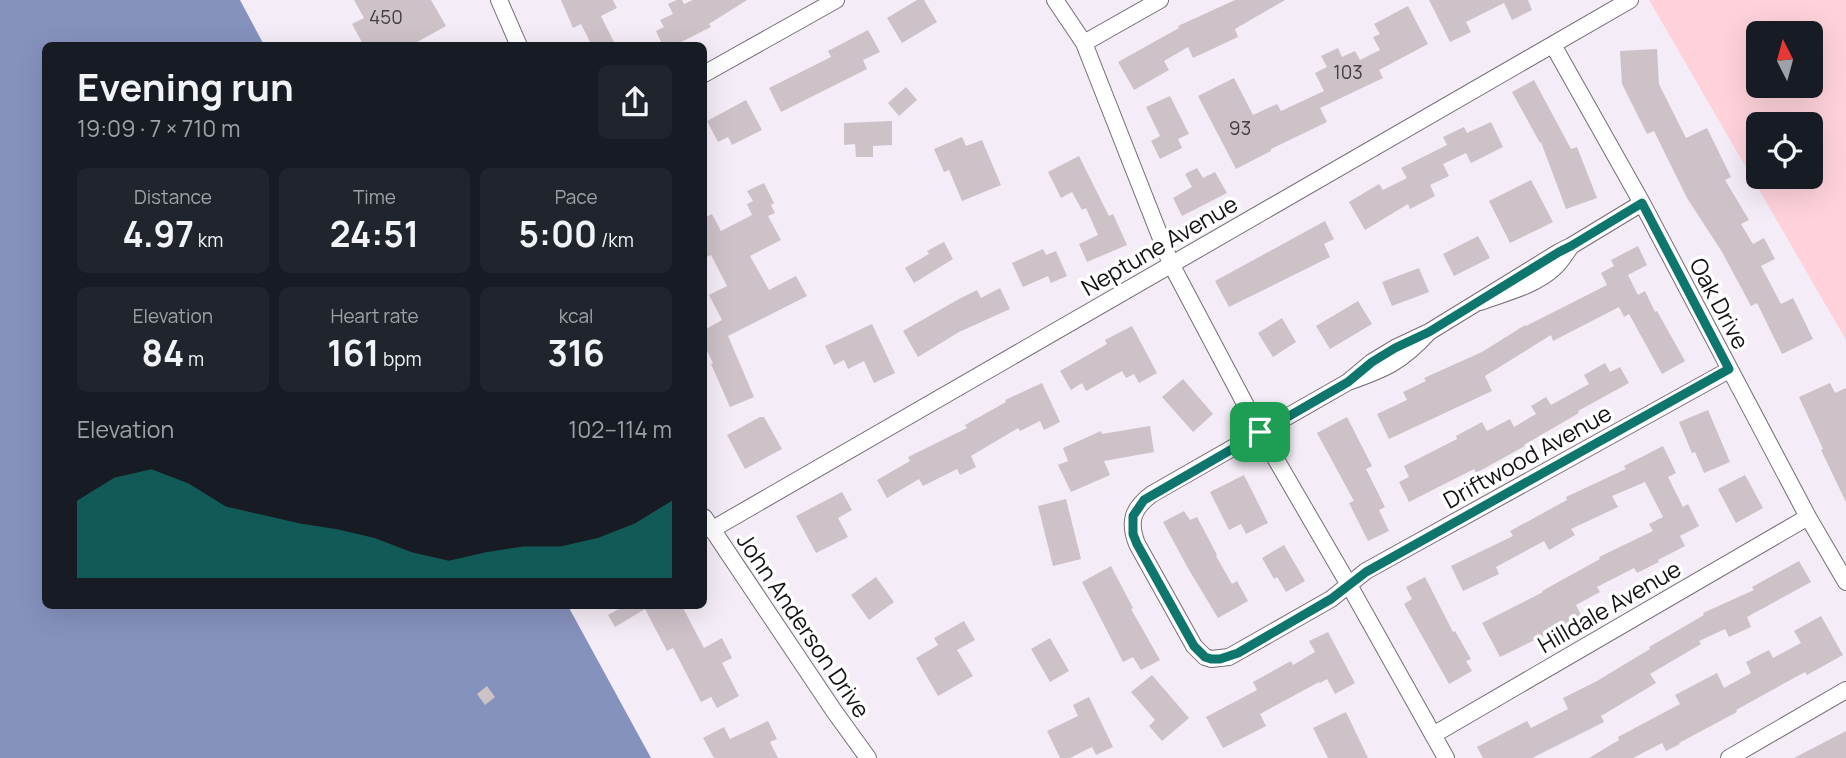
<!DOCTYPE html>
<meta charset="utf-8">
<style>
:root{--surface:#171b24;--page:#20242c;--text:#f1f3f6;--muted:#9ea1a6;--accent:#0f766e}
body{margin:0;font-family:Manrope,sans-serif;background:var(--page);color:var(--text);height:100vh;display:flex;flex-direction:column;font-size:26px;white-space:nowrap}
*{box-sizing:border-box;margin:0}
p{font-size:23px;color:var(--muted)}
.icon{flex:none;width:38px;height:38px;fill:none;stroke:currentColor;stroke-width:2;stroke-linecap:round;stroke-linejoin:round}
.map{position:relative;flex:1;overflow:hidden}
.details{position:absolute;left:42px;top:42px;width:665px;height:567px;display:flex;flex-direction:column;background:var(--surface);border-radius:10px;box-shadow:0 7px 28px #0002}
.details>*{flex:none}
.needle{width:46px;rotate:354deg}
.tools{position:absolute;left:1746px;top:21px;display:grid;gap:14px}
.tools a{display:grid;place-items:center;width:77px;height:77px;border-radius:10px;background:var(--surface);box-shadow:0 7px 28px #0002;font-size:35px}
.pin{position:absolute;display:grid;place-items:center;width:60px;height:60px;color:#fff;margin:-30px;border-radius:14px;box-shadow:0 4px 10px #0006}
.round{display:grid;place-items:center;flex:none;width:74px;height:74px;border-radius:10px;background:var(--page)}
.summary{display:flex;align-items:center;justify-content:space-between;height:119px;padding:0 35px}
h1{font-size:38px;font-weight:700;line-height:52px}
.figures{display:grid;grid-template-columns:repeat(3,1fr);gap:10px;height:119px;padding:7px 35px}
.figures div{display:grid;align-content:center;border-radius:10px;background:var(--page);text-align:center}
.figures b{font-size:35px;font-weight:700}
.figures small{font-size:19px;font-weight:400}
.figures p{font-size:19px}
.chart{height:196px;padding:14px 35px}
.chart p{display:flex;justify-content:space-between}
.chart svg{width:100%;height:126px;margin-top:7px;fill:var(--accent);opacity:.7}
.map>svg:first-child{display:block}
.green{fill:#ffd2db;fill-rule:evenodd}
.water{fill:#8692be}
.building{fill:#cdc2c8}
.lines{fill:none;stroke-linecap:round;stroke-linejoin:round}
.minor-casing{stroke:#756e76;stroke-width:18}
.minor{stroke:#fff;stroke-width:16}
.route-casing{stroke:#fff;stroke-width:14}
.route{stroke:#0f766e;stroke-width:9}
.labels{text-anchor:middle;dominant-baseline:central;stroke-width:7;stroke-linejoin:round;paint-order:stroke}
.number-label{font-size:19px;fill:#423d41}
.street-label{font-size:23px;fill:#141114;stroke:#fff}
</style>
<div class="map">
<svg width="1846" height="758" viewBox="0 0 1846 758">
<rect width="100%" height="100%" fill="#f4ecf6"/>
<path class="green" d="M1649 0H1846V340ZM1759 33H1811V86H1759ZM1759 124H1811V177H1759Z"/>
<path class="water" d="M0 0H240L264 45 46 46V606H568L651 758H0Z"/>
<path class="building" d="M354 0H431L446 26 410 46H364L352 24 364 18Z
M561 0H613L617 8 601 16 616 46H592L581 24 573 28Z
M677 0H682L684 4 693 0H747L709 24 711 27 673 46H663L656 31 664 27 660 20 673 14 668 4Z
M917 0H924L937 22 902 43 887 18Z
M1235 0H1285L1235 29 1238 37 1193 58 1188 47 1164 61 1169 70 1134 90 1118 62 1179 28 1178 26Z
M1429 0H1528L1532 10 1512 20 1504 3 1466 22 1471 32 1450 42Z
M1408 6 1428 44 1379 70 1383 78 1320 108 1327 122 1271 149V151L1236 169 1198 96 1234 78 1253 115 1277 104 1281 111 1324 91 1315 73 1327 67 1321 56 1338 48 1342 57 1355 51 1360 60 1380 50 1373 37 1380 34 1374 24Z
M868 30 880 52 863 60 867 69 781 112 769 88 831 57 828 51Z
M1657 49 1659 84 1686 138 1707 128 1731 177 1725 180 1749 220 1741 224 1753 244 1764 238 1775 259 1761 266 1781 304 1793 298 1813 339 1782 354 1757 303 1751 306 1722 252 1687 198 1654 131 1647 134 1622 84 1620 51Z
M1534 80 1571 149 1577 147 1597 198 1566 209 1541 142 1540 143 1512 92Z
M906 87 917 100 899 116 888 103Z
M1170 96 1189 134 1178 139 1182 148 1160 159 1151 141 1160 136 1146 107Z
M746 100 762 130 732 145 728 137 718 142 707 121Z
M892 121V145L873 146V157H856L855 144 844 145V123Z
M1491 122 1503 147 1471 163 1466 153 1443 164 1449 176 1430 185 1435 196 1410 209 1408 204 1365 230 1349 202 1379 184 1383 190 1407 178 1401 168 1447 145 1443 137 1464 127 1467 133Z
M962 137 966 146 982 140 1001 185 962 201 949 170 944 172 934 149Z
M1079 156 1109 216 1113 214 1127 245 1087 262 1079 244 1098 235 1086 208 1082 210 1072 192 1061 198 1048 172Z
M1197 168 1203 178 1215 172 1227 193 1182 216 1173 198 1192 187 1185 174Z
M1531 180 1553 222 1510 243 1489 201Z
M764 183 774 203 771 205 775 213 768 216 781 240 750 256 769 290 796 276 807 296 728 336 754 397 730 407 711 364 713 363 704 345V330L722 320 709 295 727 286 711 255 704 258V218L712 214 721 231 752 215 747 204 753 201 747 191Z
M1325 221 1334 239 1324 244 1330 257 1229 307 1215 281Z
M1478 236 1490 258 1454 276 1443 254Z
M944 242 953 259 914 283 905 268 929 254 927 251Z
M1638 246 1647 265 1628 275 1638 295 1645 291 1655 312 1657 311 1685 361 1662 374 1629 314 1624 317 1619 307 1553 341 1551 335 1485 376 1492 391 1389 439 1377 414 1407 400 1403 392 1426 381 1424 378 1482 352 1525 325 1526 326 1607 285 1601 273 1614 266 1611 260Z
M1043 249 1046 255 1056 251 1067 276 1051 283 1048 276 1023 287 1012 263Z
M1419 268 1429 292 1392 306 1382 282Z
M1000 288 1010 309 959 332 918 357 903 331 959 299 977 290 981 298Z
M1358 301 1372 324 1330 349 1316 326Z
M1282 318 1296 342 1273 357 1258 333Z
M872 324 895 373 874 383 864 361 848 369 844 360 834 365 825 346Z
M1132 326 1157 373 1139 383 1134 374 1126 378 1122 371 1086 391 1082 383 1071 390 1060 371 1107 344 1105 340Z
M1605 363 1610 372 1620 367 1629 383 1578 411 1579 413 1524 445 1525 446 1476 473 1474 469 1409 502 1399 482 1409 477 1404 466 1457 439 1456 436 1482 422 1487 431 1510 419 1514 427 1536 414 1531 406 1546 397 1551 405 1589 384 1584 375Z
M1183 379 1213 414 1193 432 1162 397Z
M1042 383 1060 422 1044 430 1040 421 1020 431 1018 428 971 456 976 467 960 475 957 469 923 486 919 479 887 498 877 480 910 461 908 457 967 428 965 425 1006 402 1005 400Z
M1830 383 1835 393 1846 388V502L1821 450 1823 449 1799 397Z
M1708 410 1730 462 1704 473 1695 452 1692 453 1679 422Z
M760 417H764L782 449 745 469 727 435Z
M1347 417 1372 466 1366 469 1385 507 1379 510 1389 531 1368 541 1349 503 1354 501 1317 433Z
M1150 426 1154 452 1104 461 1110 475 1071 492 1058 465 1068 461 1063 448 1101 431 1102 434Z
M1663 446 1676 473 1668 477 1683 507 1688 504 1699 526 1680 536 1685 546 1658 560 1659 562 1637 573 1634 568 1597 587 1600 592 1576 605 1582 617 1500 657 1482 623 1543 592 1542 591 1600 559 1599 557 1653 531 1649 524 1663 517 1645 482 1612 496 1618 507 1571 529 1575 535 1549 550 1544 541 1496 567 1499 574 1463 591 1451 566 1513 536 1510 531 1567 500 1566 497 1626 469 1624 466Z
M1244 475 1268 523 1246 534 1241 524 1229 530 1210 492Z
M1745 475 1763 508 1736 523 1718 489Z
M842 492 852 510 838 518 848 537 816 553 796 516Z
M1066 499 1081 559 1053 566 1038 506Z
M1184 511 1190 520 1197 517 1217 555 1216 556 1232 584 1237 581 1248 601 1218 618 1189 570 1163 522Z
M1284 545 1305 581 1286 592 1277 577 1274 579 1262 558Z
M1799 561 1811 582 1747 617 1751 627 1729 637 1725 629 1699 641 1701 644 1650 674 1656 683 1601 716 1604 722 1532 758H1483L1477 747 1527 721 1531 728 1568 709 1563 698 1597 681 1650 649 1649 647 1704 615 1703 613 1754 590 1752 587Z
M1111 566 1133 608 1131 609 1160 660 1141 670 1133 657 1123 662 1082 582Z
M876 577 894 602 869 620 851 595Z
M1425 577 1453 632 1455 631 1471 659 1466 661 1472 671 1449 684 1404 604 1412 599 1406 587Z
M624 606H682L704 648 722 638 732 658 722 663 739 696 717 708 711 697 701 702 673 648 667 651 645 609 615 627 608 615Z
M1821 616 1843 655 1807 675 1805 672 1736 710 1737 712 1679 743 1680 744 1666 751 1662 743 1633 758H1589L1619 740 1618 737 1680 704 1675 695 1717 673 1724 688 1751 673 1746 662 1769 650 1773 658 1801 643 1794 631Z
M964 621 975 640 957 650 973 676 938 696 916 658 938 645 934 638Z
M1328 632 1355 683 1335 694 1327 679 1320 683 1319 682 1260 714 1266 726 1223 748 1206 717 1257 690 1253 682 1291 661 1293 665 1315 652 1309 641Z
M1050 638 1069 671 1050 682 1031 649Z
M1152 675 1189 718 1162 741 1149 726 1155 720 1131 692Z
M487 686 495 697 485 705 477 694Z
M1089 697 1113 747 1096 755 1092 747 1070 758H1060L1047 731 1078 716 1073 705Z
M1346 712 1368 758H1328L1313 728Z
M768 721 777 739 770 742 778 758H714L703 738 724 727 730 739Z
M1846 731V758H1794Z"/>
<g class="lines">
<g class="minor-casing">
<path id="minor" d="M499 0 519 46
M1055 0 1084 43 1171 264 1260 432 1349 585 1446 758
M1084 43 1160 0
M1553 45 1642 203 1808 517 1846 582
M704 74 836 0
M1571 246 1642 203
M1429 332C1402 362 1385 369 1348 382L1372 362 1395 348 1429 332 1559 252 1571 246C1566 253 1561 262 1554 268 1535 286 1504 293 1480 302
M1348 382 1152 494C1133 508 1128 521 1137 544L1194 646 1205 657 1211 659 1229 657 1331 599 1366 571 1729 370
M704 517 834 711 868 758
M711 530 1630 0
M1433 735 1808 517
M1729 758 1846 690"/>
</g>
<use href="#minor" class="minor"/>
</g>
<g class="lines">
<g class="route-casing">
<path id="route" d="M1642 203 1729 369 1366 572 1331 599 1238 653 1220 659H1211L1205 657 1194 646 1137 544 1133 534V516L1144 500 1348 382 1372 362 1395 348 1429 332 1559 252 1571 246Z"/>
</g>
<use href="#route" class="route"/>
</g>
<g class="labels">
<g class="number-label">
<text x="386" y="17">450</text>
<text x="1348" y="72">103</text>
<text x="1240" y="128">93</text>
</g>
<g class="street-label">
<text transform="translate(1159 245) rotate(-30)">Neptune Avenue</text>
<text transform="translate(1720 303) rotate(62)">Oak Drive</text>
<text transform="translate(1527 456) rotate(-29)">Driftwood Avenue</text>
<text transform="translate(1609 606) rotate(-30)">Hilldale Avenue</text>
<text transform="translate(804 625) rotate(56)">John Anderson Drive</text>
</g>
</g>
</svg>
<div class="tools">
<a><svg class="needle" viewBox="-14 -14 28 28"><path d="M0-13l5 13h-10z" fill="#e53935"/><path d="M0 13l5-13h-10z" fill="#9ea1a6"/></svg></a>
<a><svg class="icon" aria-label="locate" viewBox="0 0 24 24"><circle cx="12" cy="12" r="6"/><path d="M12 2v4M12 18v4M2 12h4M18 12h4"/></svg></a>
</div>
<div class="pin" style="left:1260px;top:432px;background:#1e9e55"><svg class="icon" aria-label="arrive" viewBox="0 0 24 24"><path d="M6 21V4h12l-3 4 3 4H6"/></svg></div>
<section class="details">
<div class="summary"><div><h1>Evening run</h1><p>19:09 · 7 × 710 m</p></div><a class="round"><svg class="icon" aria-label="share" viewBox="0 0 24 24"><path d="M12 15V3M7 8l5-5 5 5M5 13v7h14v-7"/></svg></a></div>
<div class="figures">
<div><p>Distance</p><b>4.97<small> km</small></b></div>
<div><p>Time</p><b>24:51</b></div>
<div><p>Pace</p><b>5:00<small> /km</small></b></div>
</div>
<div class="figures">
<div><p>Elevation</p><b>84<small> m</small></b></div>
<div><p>Heart rate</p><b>161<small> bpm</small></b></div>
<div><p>kcal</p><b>316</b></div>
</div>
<div class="chart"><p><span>Elevation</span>102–114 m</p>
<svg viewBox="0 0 160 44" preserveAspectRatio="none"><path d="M0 44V17L10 9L20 6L30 11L40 19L50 22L60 25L70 27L80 30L90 35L100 38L110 35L120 33L130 33L140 30L150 25L160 17V44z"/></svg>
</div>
</section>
</div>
